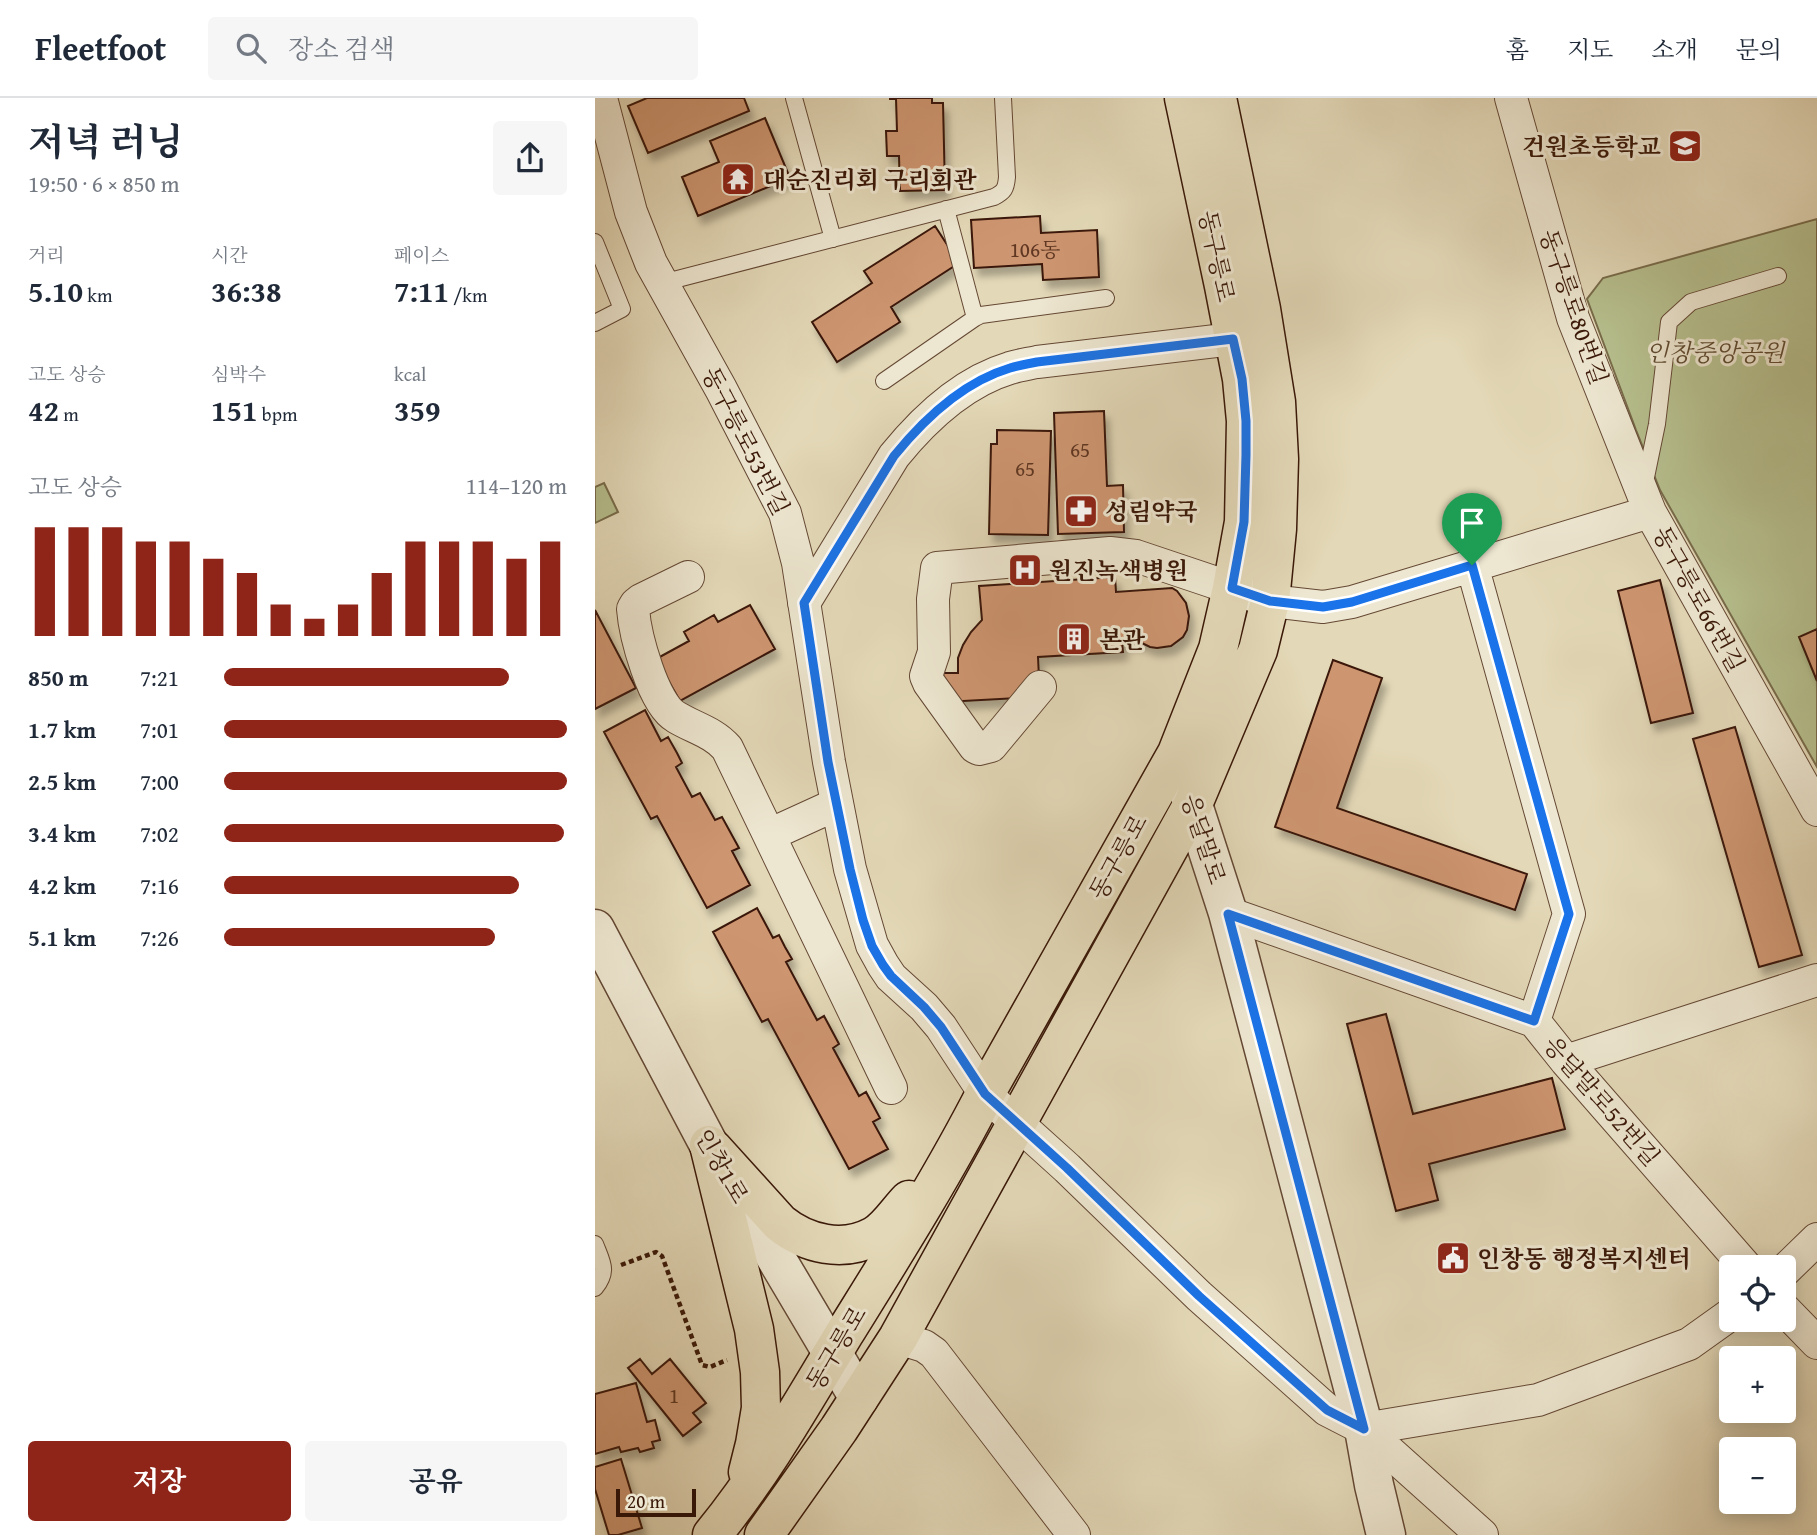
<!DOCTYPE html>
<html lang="ko">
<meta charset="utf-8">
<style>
:root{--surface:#fff;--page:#f6f6f7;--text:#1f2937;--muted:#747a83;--line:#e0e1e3;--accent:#8f2418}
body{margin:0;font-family:"Gentium Book Plus","Noto Serif KR",serif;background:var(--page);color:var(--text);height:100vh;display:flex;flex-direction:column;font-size:26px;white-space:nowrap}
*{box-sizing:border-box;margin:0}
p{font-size:23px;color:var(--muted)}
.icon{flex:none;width:38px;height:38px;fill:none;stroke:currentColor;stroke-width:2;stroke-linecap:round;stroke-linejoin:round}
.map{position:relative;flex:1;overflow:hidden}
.drawer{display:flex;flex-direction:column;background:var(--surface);width:595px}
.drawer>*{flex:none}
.tools{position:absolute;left:1124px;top:1157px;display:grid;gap:14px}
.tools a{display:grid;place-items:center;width:77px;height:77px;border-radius:7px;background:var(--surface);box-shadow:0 4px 18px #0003;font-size:35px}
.scale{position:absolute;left:21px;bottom:18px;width:80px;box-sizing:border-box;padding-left:7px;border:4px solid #3a1808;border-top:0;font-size:19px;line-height:24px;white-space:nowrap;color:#3a1808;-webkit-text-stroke:5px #ede6d0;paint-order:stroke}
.pin{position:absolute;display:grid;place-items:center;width:60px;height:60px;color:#fff;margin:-72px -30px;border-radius:50% 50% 50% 0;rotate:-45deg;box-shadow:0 0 7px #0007}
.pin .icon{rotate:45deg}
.round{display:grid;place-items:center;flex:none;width:74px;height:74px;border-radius:7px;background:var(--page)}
.headline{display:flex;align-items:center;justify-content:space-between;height:119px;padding:0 28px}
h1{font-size:38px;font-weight:700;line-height:52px}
.figures{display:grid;grid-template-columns:repeat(3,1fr);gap:10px;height:119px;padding:7px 28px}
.figures div{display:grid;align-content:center}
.figures b{font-size:30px;font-weight:700}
.figures small{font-size:19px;font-weight:400}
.figures p{font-size:19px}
.chart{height:196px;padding:14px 28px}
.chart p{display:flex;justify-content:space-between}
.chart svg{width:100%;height:126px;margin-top:7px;stroke:var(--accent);stroke-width:6}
.action{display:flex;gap:14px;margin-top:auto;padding:14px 28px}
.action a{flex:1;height:80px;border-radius:7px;background:var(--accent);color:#fff;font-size:28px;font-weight:700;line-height:80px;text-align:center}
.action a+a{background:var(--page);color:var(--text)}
ul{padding:0 28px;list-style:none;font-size:23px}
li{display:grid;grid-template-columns:112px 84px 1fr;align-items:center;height:52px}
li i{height:18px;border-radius:9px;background:var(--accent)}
header{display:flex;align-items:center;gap:42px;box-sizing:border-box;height:98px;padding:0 35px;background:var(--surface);border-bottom:2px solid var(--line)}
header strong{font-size:33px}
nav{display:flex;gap:38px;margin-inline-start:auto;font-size:24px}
.search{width:490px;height:63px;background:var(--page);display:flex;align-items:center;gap:18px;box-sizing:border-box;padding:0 24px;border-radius:7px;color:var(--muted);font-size:26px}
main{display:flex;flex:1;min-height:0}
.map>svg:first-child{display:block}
.green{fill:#b6be8d;stroke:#786b4a;stroke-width:2}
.building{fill:#cd9570;stroke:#3a1808;stroke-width:2;filter:url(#shadow)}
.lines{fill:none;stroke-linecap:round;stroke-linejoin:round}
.service-casing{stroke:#644834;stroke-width:18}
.minor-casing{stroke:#644834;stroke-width:34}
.tertiary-casing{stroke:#644834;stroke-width:41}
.primary-casing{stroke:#3a1808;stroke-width:41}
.path{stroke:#3a1808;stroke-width:4.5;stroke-dasharray:5 3.5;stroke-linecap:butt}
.service{stroke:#ede6d0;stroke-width:16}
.minor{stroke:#ede6d0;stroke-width:32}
.tertiary{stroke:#ede6d0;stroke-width:38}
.primary{stroke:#e3d8b7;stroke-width:38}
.route-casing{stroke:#fff;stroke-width:14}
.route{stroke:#1a73e8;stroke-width:9}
.labels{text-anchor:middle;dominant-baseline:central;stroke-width:6;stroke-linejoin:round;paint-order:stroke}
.number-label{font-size:21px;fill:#5f3722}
.poi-label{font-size:24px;font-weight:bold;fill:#3a1808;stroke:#ede6d0;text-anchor:start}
.street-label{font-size:24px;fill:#3a1808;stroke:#ede6d0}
.park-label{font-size:24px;font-style:italic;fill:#5f4a30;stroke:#ede6d0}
</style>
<header>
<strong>Fleetfoot</strong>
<div class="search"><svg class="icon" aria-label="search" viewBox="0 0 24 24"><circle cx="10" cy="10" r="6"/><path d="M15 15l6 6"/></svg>장소 검색</div>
<nav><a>홈</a><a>지도</a><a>소개</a><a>문의</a></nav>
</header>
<main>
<section class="drawer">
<div class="headline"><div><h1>저녁 러닝</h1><p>19:50 · 6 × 850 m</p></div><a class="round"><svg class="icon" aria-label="share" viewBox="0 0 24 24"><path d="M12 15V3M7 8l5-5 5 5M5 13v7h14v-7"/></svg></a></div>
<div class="figures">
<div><p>거리</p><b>5.10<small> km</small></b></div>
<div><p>시간</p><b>36:38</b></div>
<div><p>페이스</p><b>7:11<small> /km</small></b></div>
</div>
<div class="figures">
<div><p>고도 상승</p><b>42<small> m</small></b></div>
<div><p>심박수</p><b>151<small> bpm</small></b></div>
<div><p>kcal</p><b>359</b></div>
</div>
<div class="chart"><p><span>고도 상승</span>114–120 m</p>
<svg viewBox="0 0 160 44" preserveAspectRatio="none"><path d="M5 44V6M15 44V6M25 44V6M35 44V11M45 44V11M55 44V17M65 44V22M75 44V33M85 44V38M95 44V33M105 44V22M115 44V11M125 44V11M135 44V11M145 44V17M155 44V11"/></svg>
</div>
<ul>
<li><b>850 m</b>7:21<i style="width:83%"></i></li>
<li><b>1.7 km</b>7:01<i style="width:100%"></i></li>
<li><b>2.5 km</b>7:00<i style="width:100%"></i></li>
<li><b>3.4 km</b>7:02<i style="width:99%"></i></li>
<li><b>4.2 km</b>7:16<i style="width:86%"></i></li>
<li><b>5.1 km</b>7:26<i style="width:79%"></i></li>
</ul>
<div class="action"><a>저장</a><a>공유</a></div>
</section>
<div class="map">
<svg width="1222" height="1437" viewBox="0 0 1222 1437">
<defs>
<filter id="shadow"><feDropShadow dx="4.5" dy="8" stdDeviation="3.5" flood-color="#0004"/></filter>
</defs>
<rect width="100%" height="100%" fill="#e3d8b7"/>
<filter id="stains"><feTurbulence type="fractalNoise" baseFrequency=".00286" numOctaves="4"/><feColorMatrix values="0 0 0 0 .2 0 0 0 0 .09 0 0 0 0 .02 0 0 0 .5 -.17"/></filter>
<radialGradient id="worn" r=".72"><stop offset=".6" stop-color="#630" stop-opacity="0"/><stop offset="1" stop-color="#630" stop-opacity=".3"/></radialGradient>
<path class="green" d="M1222 121V669L1065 392 1041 332 992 201 1008 180Z
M9 385 23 414 0 425V389Z"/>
<path class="building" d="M52 0H149L154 13 53 55 33 8Z
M295 0H337V5H348L350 92 305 93 304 58H292L291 33H302L301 1H295Z
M170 20 195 80 103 118 87 79 124 64 115 43Z
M445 118 446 135 502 132 504 179 448 182 447 166 379 170 376 122Z
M340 128 364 165 296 209 305 224 242 264 217 224 277 185 269 173Z
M509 313 512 388 528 387 529 434 463 436 459 315Z
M402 332 456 333 453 437 394 436 396 346H402Z
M520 479 521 494 577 490 582 493 591 505 594 518 592 532 588 539 576 548 562 550 555 549 545 544H527L528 554 443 559 444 580 423 600 350 604 348 575H363V560L368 547 376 534 387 522 384 488Z
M1065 482 1098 615 1056 625 1023 493Z
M155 507 180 551 85 603 61 561 94 543 89 534 119 517 123 524Z
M0 512 41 590 0 611Z
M1222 531V583L1204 539Z
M738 562 787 580 742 710 932 776 920 812 680 729Z
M50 612 66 643 73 639 82 655 87 665 81 669 97 699 105 695 120 722 127 719 144 750 137 753 155 787 112 810 62 718 56 721 9 634Z
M1140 629 1207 857 1164 869 1098 641Z
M162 810 178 840 184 837 190 849 197 861 191 864 222 922 229 918 244 946 238 950 264 998 271 994 285 1020 278 1024 293 1051 254 1071 173 921 167 924 118 834Z
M791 916 818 1016 957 980 970 1031 834 1066 843 1102 801 1113 752 926Z
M45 1261 57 1276 75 1261 111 1305 98 1315 106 1324 88 1338 33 1270Z
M41 1285 52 1324 60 1322 65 1342 57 1344 59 1350 45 1354 43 1350 26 1354 24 1349 0 1356V1296Z
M26 1361 47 1430 23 1437H14L0 1391V1369Z"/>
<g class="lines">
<g class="service-casing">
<path id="service" d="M199 0 238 141
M351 111 380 220
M0 144 27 211 0 225
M67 185 399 99C409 94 411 91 412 79L408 0
M289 283 380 220 386 217 511 200
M1049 389 1062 326 1074 224 1096 204 1183 178
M0 1146C7 1164 14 1173 0 1190"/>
</g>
<g class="minor-casing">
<path id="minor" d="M6 0 36 114 56 165 126 291 190 415 203 465 234 664 255 771 277 847 288 867 296 879 329 909 346 929 390 996 472 1070 604 1198 732 1312 769 1331 887 1437
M916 0 978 220 1055 414
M877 467 974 816 939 923
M93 479 46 502 41 506 38 511C40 537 58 606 81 619 99 630 118 634 132 650L296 990
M209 505 299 358C329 321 368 284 415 270 424 267 433 266 442 264L638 241
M445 589 396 648 384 651 380 649 334 585 331 578 339 554 338 501 342 470 515 455 541 458 675 503 728 509 757 504 1055 414 1222 712
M174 737 242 706
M633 815 939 923 971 963 1151 1169
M971 963 1222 882
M1188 1174 1222 1141
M1188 1210 1222 1245
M303 1240 329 1248 339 1255 479 1437
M769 1331 943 1302 1094 1246 1136 1216"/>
</g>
<g class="tertiary-casing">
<path id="tertiary" d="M590 682 633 815 769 1331 779 1387 791 1437
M0 831 114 1047 264 1300"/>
</g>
<g class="primary-casing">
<path id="primary" d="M114 1047 159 1231 165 1274 166 1310 160 1346 153 1374
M118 1051 185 1125C211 1146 248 1155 279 1138 293 1130 303 1113 314 1102
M117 1437C168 1375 208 1304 249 1236 298 1157 348 1078 390 996L582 655 623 551 637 490 649 424 651 323 647 281 629 188 589 0
M169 1437 244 1331 303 1240 598 706 663 552 675 503 682 431 684 361 681 304 666 211 622 0"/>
</g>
<path class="path" d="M26 1167 61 1154 67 1158 107 1267 115 1269 132 1262"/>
<use href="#service" class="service"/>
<use href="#minor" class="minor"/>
<use href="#tertiary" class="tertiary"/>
<use href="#primary" class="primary"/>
</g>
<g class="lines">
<g class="route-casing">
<path id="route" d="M638 241 647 281 651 323V357L649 424 637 490 675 503 728 509 757 504 877 467 974 816 939 923 633 816 769 1331 732 1312 604 1198 472 1070 390 996 346 929 329 909 296 878 288 867 277 848 268 822 255 771 233 664 209 505 299 358C329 321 368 284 415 270 424 267 433 266 442 264Z"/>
</g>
<use href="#route" class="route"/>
</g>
<defs>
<g id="school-square" transform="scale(1.75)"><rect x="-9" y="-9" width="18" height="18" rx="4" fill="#8f2418" stroke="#ede6d0"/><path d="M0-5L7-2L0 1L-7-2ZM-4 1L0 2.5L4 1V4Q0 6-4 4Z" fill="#fff"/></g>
<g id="temple-square" transform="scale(1.75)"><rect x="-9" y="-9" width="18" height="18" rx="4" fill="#8f2418" stroke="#ede6d0"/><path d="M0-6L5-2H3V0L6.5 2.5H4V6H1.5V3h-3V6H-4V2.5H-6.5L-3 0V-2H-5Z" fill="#fff"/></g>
<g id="pharmacy-square" transform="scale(1.75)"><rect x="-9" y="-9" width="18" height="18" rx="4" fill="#8f2418" stroke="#ede6d0"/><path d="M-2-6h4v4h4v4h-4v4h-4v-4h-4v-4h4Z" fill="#fff"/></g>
<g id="hospital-square" transform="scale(1.75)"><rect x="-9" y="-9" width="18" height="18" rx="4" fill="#8f2418" stroke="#ede6d0"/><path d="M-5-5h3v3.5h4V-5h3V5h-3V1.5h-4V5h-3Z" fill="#fff"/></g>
<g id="building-square" transform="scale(1.75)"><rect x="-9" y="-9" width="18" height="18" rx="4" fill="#8f2418" stroke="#ede6d0"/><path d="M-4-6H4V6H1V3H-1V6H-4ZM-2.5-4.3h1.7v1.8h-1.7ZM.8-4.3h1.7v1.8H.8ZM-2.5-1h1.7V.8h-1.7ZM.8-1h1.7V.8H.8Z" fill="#fff"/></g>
<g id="civic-square" transform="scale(1.75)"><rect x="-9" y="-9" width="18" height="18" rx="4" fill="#8f2418" stroke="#ede6d0"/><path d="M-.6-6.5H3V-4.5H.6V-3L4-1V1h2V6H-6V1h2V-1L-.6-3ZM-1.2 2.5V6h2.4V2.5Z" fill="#fff"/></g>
</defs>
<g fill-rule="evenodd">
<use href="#school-square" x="1090" y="48"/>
<use href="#temple-square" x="143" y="81"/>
<use href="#pharmacy-square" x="486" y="413"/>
<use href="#hospital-square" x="430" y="472"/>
<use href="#building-square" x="479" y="541"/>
<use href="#civic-square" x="858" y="1160"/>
</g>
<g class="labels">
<g class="number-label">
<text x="440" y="151">106동</text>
<text x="485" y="351">65</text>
<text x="430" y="370">65</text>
<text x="79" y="1297">1</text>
</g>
<g class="poi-label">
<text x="1066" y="48" text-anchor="end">건원초등학교</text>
<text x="168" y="81">대순진리회 구리회관</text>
<text x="510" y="413">성림약국</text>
<text x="454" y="472">원진녹색병원</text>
<text x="504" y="541">본관</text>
<text x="882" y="1160">인창동 행정복지센터</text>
</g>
<g class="street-label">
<text transform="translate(622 158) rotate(78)">동구릉로</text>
<text transform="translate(979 209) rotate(71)">동구릉로80번길</text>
<text transform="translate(151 343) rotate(63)">동구릉로53번길</text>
<text transform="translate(1104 501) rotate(61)">동구릉로66번길</text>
<text transform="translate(609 741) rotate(72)">응달말로</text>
<text transform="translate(523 759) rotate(-61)">동구릉로</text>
<text transform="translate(1007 1003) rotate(49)">응달말로52번길</text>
<text transform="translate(127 1068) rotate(60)">인창1로</text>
<text transform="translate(241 1250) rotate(-59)">동구릉로</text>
</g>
<g class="park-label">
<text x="1120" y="254">인창중앙공원</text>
</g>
</g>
<rect width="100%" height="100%" filter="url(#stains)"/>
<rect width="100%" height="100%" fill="url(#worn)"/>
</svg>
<div class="tools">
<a><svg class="icon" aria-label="locate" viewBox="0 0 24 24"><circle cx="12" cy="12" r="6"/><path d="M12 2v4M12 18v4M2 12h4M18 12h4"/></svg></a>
<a>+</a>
<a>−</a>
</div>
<div class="scale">20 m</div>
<div class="pin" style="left:877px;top:467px;background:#1e9e55"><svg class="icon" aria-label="arrive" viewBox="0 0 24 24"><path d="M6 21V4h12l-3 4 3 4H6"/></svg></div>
</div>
</main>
